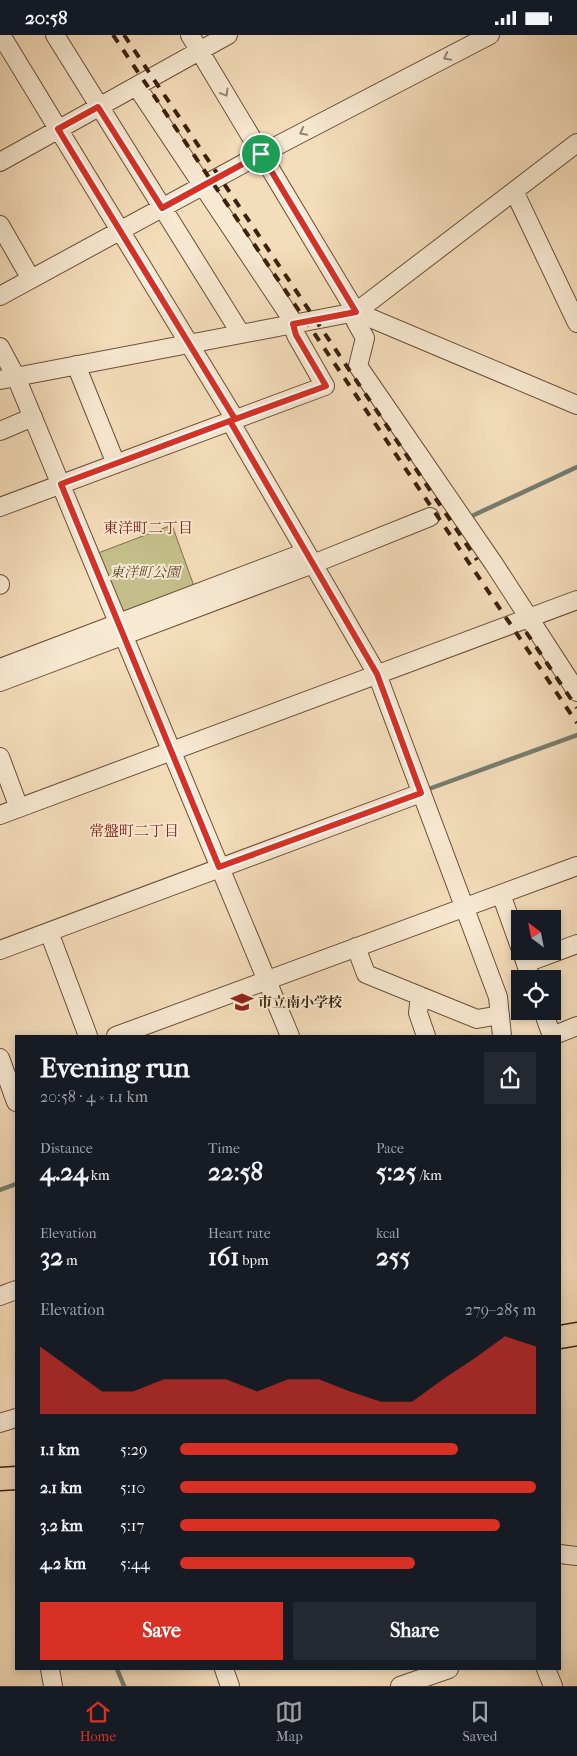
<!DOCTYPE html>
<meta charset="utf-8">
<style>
:root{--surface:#171b24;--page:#242831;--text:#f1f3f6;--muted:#9ea1a6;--line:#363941;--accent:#d93025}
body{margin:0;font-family:"IM FELL French Canon","Noto Serif JP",serif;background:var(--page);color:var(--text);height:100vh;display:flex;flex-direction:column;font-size:19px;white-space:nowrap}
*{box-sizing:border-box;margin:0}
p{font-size:16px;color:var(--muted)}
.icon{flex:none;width:28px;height:28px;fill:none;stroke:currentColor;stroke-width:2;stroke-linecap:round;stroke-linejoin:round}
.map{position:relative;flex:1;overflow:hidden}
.sheet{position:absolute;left:15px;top:1000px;width:546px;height:635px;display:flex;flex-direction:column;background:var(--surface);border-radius:0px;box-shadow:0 2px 8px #0003}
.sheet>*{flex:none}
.needle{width:32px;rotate:328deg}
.tools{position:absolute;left:511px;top:875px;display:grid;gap:10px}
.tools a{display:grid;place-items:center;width:50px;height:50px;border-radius:0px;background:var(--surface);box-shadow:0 2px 8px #0003;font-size:25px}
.pin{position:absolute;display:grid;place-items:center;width:42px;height:42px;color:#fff;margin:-21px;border:2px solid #fff;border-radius:50%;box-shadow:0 1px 5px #0007}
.round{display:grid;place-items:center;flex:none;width:52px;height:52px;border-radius:0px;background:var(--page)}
.headline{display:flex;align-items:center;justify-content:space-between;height:85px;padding:0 25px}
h1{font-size:28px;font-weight:700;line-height:38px}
.figures{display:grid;grid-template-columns:repeat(3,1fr);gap:8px;height:85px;padding:5px 25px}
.figures div{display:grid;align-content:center}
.figures b{font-size:25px;font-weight:700}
.figures small{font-size:14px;font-weight:400}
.figures p{font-size:14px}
.chart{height:140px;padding:10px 25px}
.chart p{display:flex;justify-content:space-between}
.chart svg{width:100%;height:90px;margin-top:5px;fill:var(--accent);opacity:.7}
.button{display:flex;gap:10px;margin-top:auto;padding:10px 25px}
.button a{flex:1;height:58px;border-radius:0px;background:var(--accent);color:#fff;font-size:20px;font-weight:700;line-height:58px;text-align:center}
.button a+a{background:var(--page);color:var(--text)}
ul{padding:0 25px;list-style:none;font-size:16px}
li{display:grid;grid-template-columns:80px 60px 1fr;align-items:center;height:38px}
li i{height:12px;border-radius:6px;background:var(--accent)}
.status{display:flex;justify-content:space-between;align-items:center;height:35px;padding:0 25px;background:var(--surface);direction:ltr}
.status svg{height:14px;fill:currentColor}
.dock{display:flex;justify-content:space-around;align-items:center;height:70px;border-top:1px solid var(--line);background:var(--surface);font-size:14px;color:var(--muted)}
.dock a{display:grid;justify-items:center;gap:2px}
.dock .active{color:var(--accent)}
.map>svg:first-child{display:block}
.green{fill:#c4bf8a;stroke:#80704c}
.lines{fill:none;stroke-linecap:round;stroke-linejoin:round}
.stream{stroke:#757d70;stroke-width:4.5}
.minor-casing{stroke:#694f38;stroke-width:20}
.major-casing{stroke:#3b200d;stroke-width:25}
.minor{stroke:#f8e9d2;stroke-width:18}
.major{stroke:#f4ddba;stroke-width:22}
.rail{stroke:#3b200d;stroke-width:4;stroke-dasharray:9 9;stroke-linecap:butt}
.oneway{stroke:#9a8470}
.route-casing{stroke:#fff;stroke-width:10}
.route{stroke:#d93025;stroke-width:6}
.labels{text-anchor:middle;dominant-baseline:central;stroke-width:4;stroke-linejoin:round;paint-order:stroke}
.park-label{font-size:14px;font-style:italic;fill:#5d482c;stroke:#f8e9d2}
.poi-label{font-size:14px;font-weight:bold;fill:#3b200d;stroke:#f8e9d2;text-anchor:start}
.neighbourhood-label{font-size:15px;fill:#7a1f14;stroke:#f8e9d2}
</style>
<div class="status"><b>20:58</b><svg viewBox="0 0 49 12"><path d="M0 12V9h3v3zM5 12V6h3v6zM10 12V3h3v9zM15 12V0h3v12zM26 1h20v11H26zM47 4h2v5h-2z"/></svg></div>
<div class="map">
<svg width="577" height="1651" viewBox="0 0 577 1651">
<rect width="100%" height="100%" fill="#f4ddba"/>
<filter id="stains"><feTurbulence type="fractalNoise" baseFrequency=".004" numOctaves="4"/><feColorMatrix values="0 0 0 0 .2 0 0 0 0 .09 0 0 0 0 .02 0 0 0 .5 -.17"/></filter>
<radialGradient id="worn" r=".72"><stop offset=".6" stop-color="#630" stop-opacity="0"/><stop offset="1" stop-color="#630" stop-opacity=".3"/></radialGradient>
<path class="green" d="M172 490 195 554 123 579 98 518Z"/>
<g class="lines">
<path class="stream" d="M474 480 577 432
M426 755 577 700
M0 1155 16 1149
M117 1634 124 1651"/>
<g class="minor-casing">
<path id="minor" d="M1 0 235 384
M55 0 241 299
M190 0 356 277V287L365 303 358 331 494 529 577 657
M0 127 228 0
M514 156 577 288
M0 190 31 244
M0 261 261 119 490 0
M356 277 577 370
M0 312 16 342 290 1001
M76 330 116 429
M0 345 356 277 577 108
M230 386 377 639 498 962 502 1001
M0 396 33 382
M0 472 325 351 296 300 289 280 137 52
M0 549V550
M0 633 306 517
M0 647 313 529 430 482
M0 722 19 773
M0 780 577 565
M501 859 520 912
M49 897 88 1001
M356 912 366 939 477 984 500 980
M0 915 421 758
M522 917 531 944
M526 928 577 909
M420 961 418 978 426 1001
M543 976 552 1001 577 991
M116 1001 577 831
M0 1023 16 1067
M0 1261 16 1255
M0 1388 16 1383
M560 1519 577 1521
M50 1634 53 1651
M224 1634 230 1651
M546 1634 553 1651
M400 1651 449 1634"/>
</g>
<g class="major-casing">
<path id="major" d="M560 1302 577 1299
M0 1444 16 1443"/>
</g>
<use href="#minor" class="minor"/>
<use href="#major" class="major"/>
<path class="rail" d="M113 0 577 688
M124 0 477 525
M526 597 577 673"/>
</g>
<defs><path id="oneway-chevron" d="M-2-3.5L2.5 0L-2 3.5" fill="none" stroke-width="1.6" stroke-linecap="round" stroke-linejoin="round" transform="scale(1.25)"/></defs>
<g class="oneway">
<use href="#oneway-chevron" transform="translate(447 22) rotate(153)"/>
<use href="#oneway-chevron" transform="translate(225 58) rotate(59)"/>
<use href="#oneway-chevron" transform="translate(303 97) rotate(153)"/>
</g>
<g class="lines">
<g class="route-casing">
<path id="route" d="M261 119 162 173 98 72 58 94 235 384 61 449 219 832 421 758 377 639 230 386 326 351 296 300 293 289 356 277 261 119"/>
</g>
<use href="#route" class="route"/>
</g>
<defs>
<g id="school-bare" transform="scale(1.725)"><path d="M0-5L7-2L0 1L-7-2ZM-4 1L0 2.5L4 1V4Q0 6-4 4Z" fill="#8f2418" stroke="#f8e9d2" stroke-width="2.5" paint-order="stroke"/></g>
</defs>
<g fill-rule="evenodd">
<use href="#school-bare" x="242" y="967"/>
</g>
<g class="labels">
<g class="park-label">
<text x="145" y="537">東洋町公園</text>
</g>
<g class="poi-label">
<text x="258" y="967">市立南小学校</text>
</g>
<g class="neighbourhood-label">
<text x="148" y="493">東洋町二丁目</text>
<text x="134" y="796">常盤町二丁目</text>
</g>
</g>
<rect width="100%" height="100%" filter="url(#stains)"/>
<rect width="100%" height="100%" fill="url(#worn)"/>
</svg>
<div class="tools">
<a><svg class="needle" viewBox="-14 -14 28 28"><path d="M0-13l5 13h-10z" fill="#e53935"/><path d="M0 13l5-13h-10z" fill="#9ea1a6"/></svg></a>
<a><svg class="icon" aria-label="locate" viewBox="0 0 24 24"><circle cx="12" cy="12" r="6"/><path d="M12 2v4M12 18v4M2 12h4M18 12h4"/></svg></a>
</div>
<div class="pin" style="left:261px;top:119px;background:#1e9e55"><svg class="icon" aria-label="arrive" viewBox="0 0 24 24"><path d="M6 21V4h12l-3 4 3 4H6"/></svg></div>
<section class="sheet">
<div class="headline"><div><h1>Evening run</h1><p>20:58 · 4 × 1.1 km</p></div><a class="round"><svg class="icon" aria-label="share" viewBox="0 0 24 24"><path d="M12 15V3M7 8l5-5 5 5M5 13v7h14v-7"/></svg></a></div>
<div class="figures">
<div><p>Distance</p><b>4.24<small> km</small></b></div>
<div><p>Time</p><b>22:58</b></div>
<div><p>Pace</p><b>5:25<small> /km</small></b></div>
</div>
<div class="figures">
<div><p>Elevation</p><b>32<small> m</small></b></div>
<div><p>Heart rate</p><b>161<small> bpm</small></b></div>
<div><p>kcal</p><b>255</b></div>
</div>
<div class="chart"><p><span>Elevation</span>279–285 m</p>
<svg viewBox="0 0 160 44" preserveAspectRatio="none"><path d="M0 44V11L10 22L20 33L30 33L40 27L50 27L60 27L70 33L80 27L90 27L100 33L110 38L120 38L130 27L140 17L150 6L160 11V44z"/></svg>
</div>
<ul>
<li><b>1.1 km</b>5:29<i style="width:78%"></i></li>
<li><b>2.1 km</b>5:10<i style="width:100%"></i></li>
<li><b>3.2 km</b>5:17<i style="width:90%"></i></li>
<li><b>4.2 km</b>5:44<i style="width:66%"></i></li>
</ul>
<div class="button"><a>Save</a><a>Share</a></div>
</section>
</div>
<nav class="dock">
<a class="active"><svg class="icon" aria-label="home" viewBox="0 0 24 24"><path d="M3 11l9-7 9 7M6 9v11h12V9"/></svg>Home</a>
<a><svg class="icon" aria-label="map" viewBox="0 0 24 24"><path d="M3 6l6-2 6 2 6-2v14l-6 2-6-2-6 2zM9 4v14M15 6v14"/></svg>Map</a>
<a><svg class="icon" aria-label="saved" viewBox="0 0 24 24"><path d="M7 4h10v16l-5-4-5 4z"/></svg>Saved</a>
</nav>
